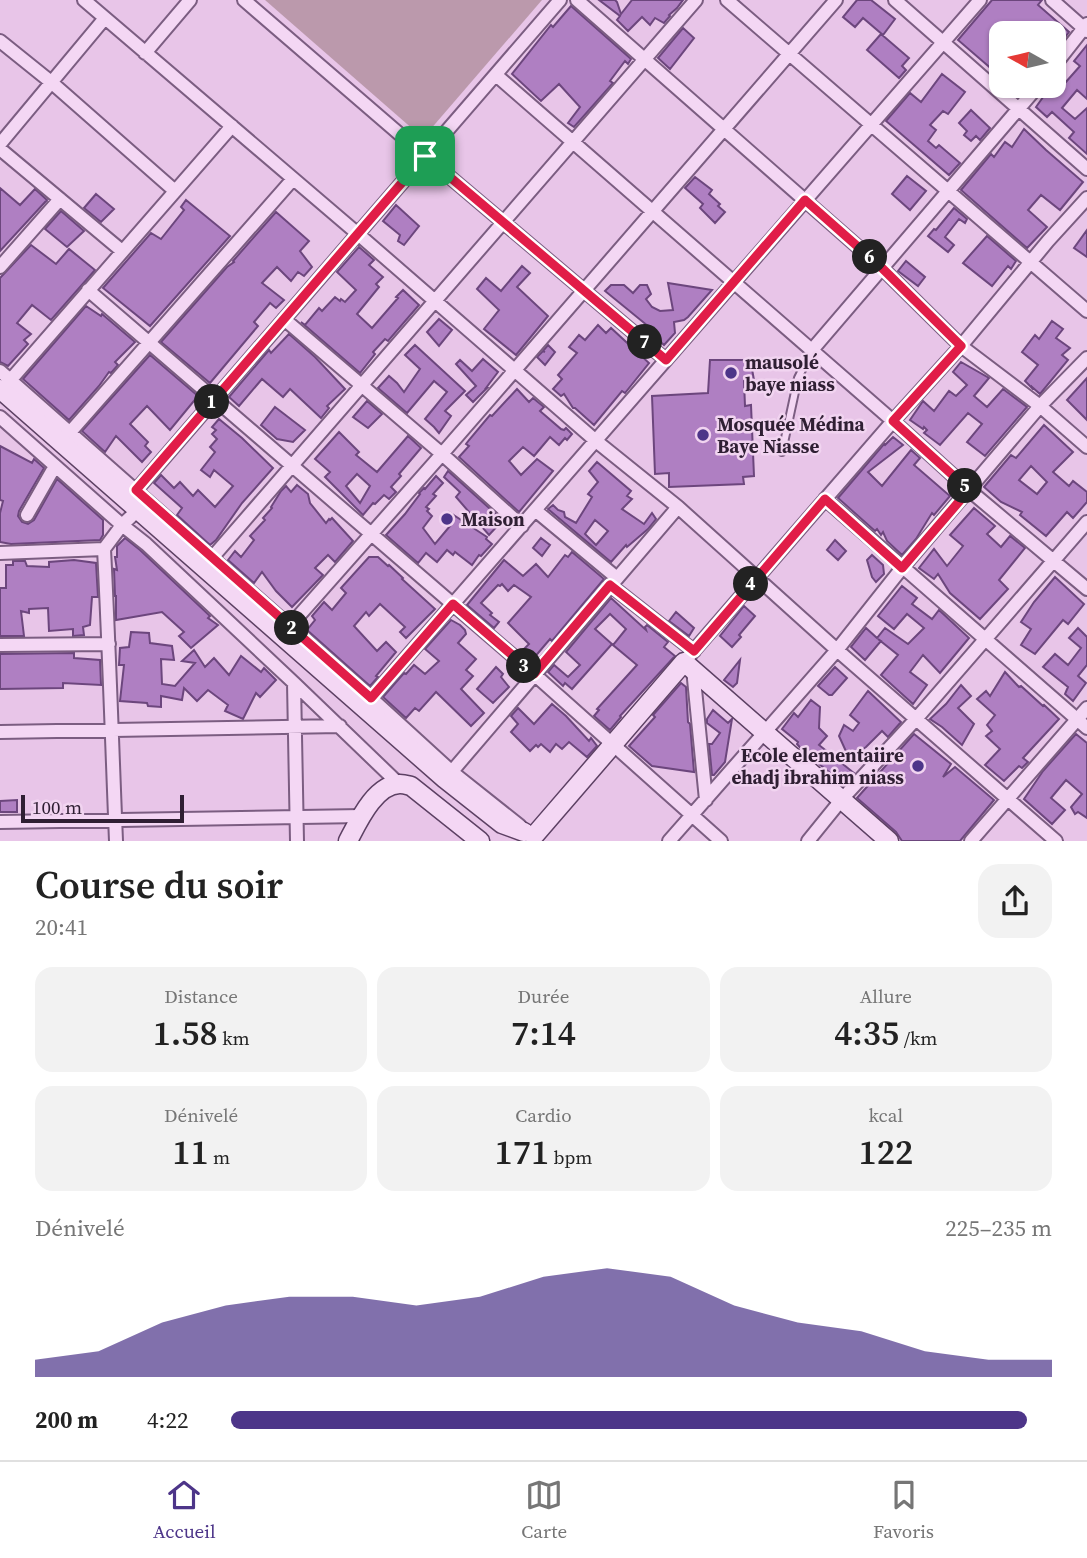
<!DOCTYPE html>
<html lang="fr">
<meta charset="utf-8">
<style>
:root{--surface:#fff;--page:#f2f2f2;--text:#222;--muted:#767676;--line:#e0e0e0;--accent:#4d3589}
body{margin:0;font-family:"Source Serif 4",serif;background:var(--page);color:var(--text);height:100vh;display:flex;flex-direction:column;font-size:26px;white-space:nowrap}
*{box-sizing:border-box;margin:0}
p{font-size:23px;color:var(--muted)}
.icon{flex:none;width:38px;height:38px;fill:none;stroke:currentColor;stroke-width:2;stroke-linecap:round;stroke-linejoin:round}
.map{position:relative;height:841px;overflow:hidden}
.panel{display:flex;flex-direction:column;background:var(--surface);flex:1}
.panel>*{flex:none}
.needle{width:46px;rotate:278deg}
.tools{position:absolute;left:989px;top:21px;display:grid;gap:14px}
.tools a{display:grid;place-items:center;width:77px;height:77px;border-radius:14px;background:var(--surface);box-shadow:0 2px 5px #0004;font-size:35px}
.scale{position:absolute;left:21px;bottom:18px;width:163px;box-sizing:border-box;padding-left:7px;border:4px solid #2f1f33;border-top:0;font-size:19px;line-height:24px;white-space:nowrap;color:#2f1f33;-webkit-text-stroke:5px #f1d4f0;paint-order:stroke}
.pin{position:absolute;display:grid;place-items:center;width:60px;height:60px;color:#fff;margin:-30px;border-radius:14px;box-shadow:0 4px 10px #0006}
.km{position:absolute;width:35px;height:35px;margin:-18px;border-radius:50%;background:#222;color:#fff;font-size:19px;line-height:35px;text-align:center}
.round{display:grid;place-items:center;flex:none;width:74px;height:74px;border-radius:21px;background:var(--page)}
.head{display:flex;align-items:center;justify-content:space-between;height:119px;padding:0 35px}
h1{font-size:38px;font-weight:600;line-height:52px}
.metrics{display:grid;grid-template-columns:repeat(3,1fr);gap:10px;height:119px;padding:7px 35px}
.metrics div{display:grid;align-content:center;border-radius:18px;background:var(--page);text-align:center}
.metrics b{font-size:35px;font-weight:600}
.metrics small{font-size:19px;font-weight:400}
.metrics p{font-size:19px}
.chart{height:196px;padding:14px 35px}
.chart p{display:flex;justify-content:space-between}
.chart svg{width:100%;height:126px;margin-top:7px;fill:var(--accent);opacity:.7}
ul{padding:0 35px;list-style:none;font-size:23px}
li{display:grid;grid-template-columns:112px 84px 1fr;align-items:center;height:52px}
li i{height:18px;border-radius:9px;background:var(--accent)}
.tabs{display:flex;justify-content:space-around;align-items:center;height:98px;border-top:2px solid var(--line);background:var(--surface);font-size:19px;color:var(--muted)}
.tabs a{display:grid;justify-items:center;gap:4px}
.tabs .active{color:var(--accent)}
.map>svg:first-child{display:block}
.cemetery{fill:#bb99ac}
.building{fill:#af7fc2;stroke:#6c467d;stroke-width:2;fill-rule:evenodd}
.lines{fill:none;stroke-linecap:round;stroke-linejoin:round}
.lane-casing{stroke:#7b5d81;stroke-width:10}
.street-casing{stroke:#7b5d81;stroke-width:16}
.secondary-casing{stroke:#5c4063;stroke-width:21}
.lane{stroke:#f4d7f4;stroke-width:6}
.street{stroke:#f4d7f4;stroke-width:12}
.secondary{stroke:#f4d7f4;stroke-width:18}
.route-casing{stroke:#fff;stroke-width:14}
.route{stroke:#e11d48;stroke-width:9}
.poi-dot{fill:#4d3589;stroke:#f1d4f0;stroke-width:2.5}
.labels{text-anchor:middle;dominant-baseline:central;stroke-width:5;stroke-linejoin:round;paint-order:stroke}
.poi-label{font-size:19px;font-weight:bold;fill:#2f1f33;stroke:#f1d4f0;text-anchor:start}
</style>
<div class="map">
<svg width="1087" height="841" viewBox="0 0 1087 841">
<rect width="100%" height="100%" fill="#e8c5e8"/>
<path class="cemetery" d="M265 0H542L423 138Z"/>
<path class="building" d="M599 0H615L617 2 621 14 632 0H683L677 8 669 15 670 16 664 23 655 18 650 25 642 17 628 31 617 20 620 16Z
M857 0H871L895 19 883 35 863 18 855 27 843 17Z
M992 0H1042L1038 5 1069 32 1054 52V33H1035L1024 23 1016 33H1001V77L958 40Z
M571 6 631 59 628 64 625 61 610 81 613 83 574 127 568 123 580 107 559 84 541 101 512 74 551 25 553 27Z
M683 28 694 38 670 69 658 58Z
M881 34 909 58 902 66 906 70 899 78 867 50Z
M1087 45V99L1077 90 1062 108 1075 119 1087 108V154L1069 138 1074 132 1052 112 1047 117 1036 107 1051 86H1054V83L1058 77 1065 83 1080 66 1074 61Z
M942 74 965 92 948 114 943 111 930 125 936 130 928 141 936 148 939 145 960 163 949 175 886 121 910 93 921 102Z
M971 110 990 128 980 140 976 136 971 141 964 135 967 131 959 123Z
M1024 129 1046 150 1083 182 1060 210 1041 195 1028 210 1047 227 1027 248 961 190 991 154 994 157 1005 142 1012 147Z
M907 176 926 191 910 210 892 194Z
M695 177 712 190 709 194 720 204 718 206 725 212 715 223 700 208 703 204 685 188Z
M0 188 20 205 35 189 47 200 0 251Z
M96 194 114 209 101 222 84 208Z
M186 200 230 236 150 326 103 288 151 233 161 239 184 210 181 207Z
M396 205 419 226 404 245 398 241 400 235 383 221Z
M954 208 967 219 965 223 959 219 945 237 954 245 948 252 928 236 934 229 936 230Z
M61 211 84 231 67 247 45 229Z
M276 212 309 241 300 251 312 267 304 276 298 272 291 281 277 267 262 283 284 300 276 308 270 303 254 322 258 326 210 383 161 342 227 267 234 262 233 261Z
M1087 230V257L1074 248Z
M987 236 1016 261 1011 269 1008 266 992 286 963 263Z
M31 245 56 264 69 249 95 270 51 320 32 305 17 323 31 334 24 340 28 344 8 366 0 362V278Z
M359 247 374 260 369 265 383 277 376 284 379 287 357 314 372 328 398 298 396 297 403 290 419 305 388 341 385 339 373 352 375 354 360 373 301 322 305 325 319 308 322 311 335 297 340 301 341 299 345 302 356 290 337 272Z
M906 261 925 277 918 286 898 271Z
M522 266 530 273 517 287 548 316 516 355 484 329 499 310 477 289 486 278 501 291Z
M668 283 712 290 688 317 684 320 674 322 675 333 664 345 656 338 659 335 605 291 611 285H624L633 293 640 285H647L651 294 646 299 652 307 660 311 673 310Z
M86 306 101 316 102 314 135 342 115 362 118 365 111 373 109 372 99 386 69 420 23 379Z
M439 319 452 330 439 346 427 332Z
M1052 321 1063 329 1056 338 1070 348 1062 355 1068 360 1040 394 1032 387V388L1025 381 1038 365 1022 352 1035 335 1039 339Z
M598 325 606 333 611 328 649 363 625 393 622 391 594 425 575 408H573L564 394 561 396 553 389 562 379 558 375 577 353 569 347 579 335 585 340Z
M289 334 315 357 345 389 327 406 329 408 321 418 290 389 283 397 262 379 239 406 229 397 269 350 271 353Z
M415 345 465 391 445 411 451 416 439 433 434 427 425 419 447 392 434 381 407 413 378 388 389 376 397 383 404 392 420 369 405 355Z
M548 345 555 352 545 365 537 357 543 351 545 352 543 351Z
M150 355 198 396 170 430 147 406 130 424 148 442 145 446 151 452 142 462 116 436 105 452 82 431Z
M483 359 498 372 486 388H487L473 402 466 395 476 386 456 364 460 360 472 371Z
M710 360H743L752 369 754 380 744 381 745 406 751 405 754 476 743 477 744 484 669 487V473L655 474 652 396 708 393Z
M961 362 989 378 974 396 987 407 1003 389 1027 407 985 456 967 442 982 424 968 413 940 445 924 433 927 430 924 427 923 429 910 420 923 401 934 411 949 391 956 396 967 385 953 372Z
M1087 378V420L1067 400Z
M517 389 529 402 533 398 544 407 540 411 561 429 564 430 566 428 572 434 567 440 565 438 559 445 550 437 534 456 523 447 509 461 521 475 537 459 553 471 519 512 459 457 469 446 466 444 469 440 490 415 492 416Z
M367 401 382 414 368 428 353 417Z
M275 407 305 430 293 442 277 439 261 425Z
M219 419 242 438 273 468 242 503 216 540 210 545 177 515 182 508 154 483 161 475 174 488 180 482 193 496 198 490 215 507 233 486 214 470 210 477 201 470 215 452 210 447 217 439 212 434 216 430 212 427Z
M1044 425 1073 452 1053 472 1069 486 1073 481 1087 492V502L1073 518 1067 512 1046 536 1020 515 1022 512 1001 502 984 487 1011 455 1016 458ZM1031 466 1047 482 1037 494 1019 480Z
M339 432 359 452 356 455 377 472 408 436 421 448 399 474 401 476 391 487 396 492 389 499 384 495 375 504 373 503 363 515 325 477 330 472 315 459ZM357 474 370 486 360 503 346 486Z
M893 437 903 445 868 472 882 486 911 450 920 458 914 465 950 496 934 515 932 513 916 539 902 555 887 541 883 532 881 535 877 529 875 531 838 498 884 444 885 445Z
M0 446 32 463 34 459 44 468 19 511 18 516 22 522 28 524 34 520 57 479 103 520V535L100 540 11 544 0 542V513L3 501 0 500Z
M597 462 631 491 627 496 632 499 622 509 644 524 652 513 656 519 648 529 627 547 626 545 611 562 548 509 553 505 558 510 564 512 565 517 576 523 592 497 588 494 598 482 589 471ZM595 520 608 531 596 545 585 534Z
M448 471 508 525 506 527 501 522 489 535 456 497 460 492 444 477Z
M436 476 443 483 433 494 436 496 426 507 429 509 427 511 432 516 423 528 435 544 450 526 442 519 449 512 487 537 486 539 492 544 481 556 479 555 472 565 455 552 453 555 447 550 437 562 426 553 418 563 386 535 405 514 420 494 419 493 424 488 425 489Z
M297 485 308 494 310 503 326 523 329 519 330 520 332 518 353 541 335 562 328 555 315 568 323 575 292 607 276 591 262 572 254 583 228 560 235 551 241 557 254 540 250 536 265 520 263 518 272 508 271 507 281 491 286 486 291 492Z
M974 508 995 526 987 534 1001 547 1010 536 1025 548 999 580 1008 589 980 619 950 593 938 574 934 579 919 568 934 549 947 566 963 546 950 535Z
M125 538 140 550 210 616 208 618 218 625 191 648 179 636 184 632 162 612 116 620V596H115L114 569 117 570 115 557H117V546Z
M541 538 550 545 542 556 533 548Z
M835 540 846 551 838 560 827 550Z
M572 552 604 579 552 641 550 639 533 659 523 650 529 644 508 623 531 597 514 585 508 591 502 584 500 586 498 585 481 603 492 613 490 615 499 622 494 628 467 605 504 560 523 576 536 564 548 577 565 555 568 557Z
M872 555 883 565 884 574 876 582 872 577 867 560Z
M369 557H378L388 566 389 565 403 578 402 579 435 609 406 638 400 632 405 627 380 604 369 616 366 612 354 626 377 651 386 642 396 652 376 676 378 677 370 686 307 630 315 620 312 616 324 602 332 610 346 593 341 588Z
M74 560 96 563 98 597H92L90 625 83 627 84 635 73 636V629L49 631 48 608 29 609V613L21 611 24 636H0V588H6V565H13V561H25L27 566 49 567V562Z
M1055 577 1084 604 1068 624 1063 620 1035 654 1021 645 1031 629 1021 622 1034 602Z
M902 586 917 598 912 604 932 619 939 610 969 638 940 673 923 655 910 672 927 685 913 704 881 675 898 655 878 639 881 641 865 660 851 647 866 628 877 638 885 628 908 644 924 628 907 614 894 629 878 616Z
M611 598 646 630 645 627 647 625 668 642 664 647 675 656 620 716 621 717 610 730 594 716 599 710 597 709 637 665 613 645 626 629 610 614 595 629 612 644 572 689 565 683 563 686 548 672 554 665 568 677 580 665 566 652Z
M744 606 755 616 739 635 741 637 732 647 720 636Z
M676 612 694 628 689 636 669 621Z
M451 620 460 625 465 630 466 634 458 643 476 659 466 670 473 676 461 689 484 713 471 726 436 692 419 711 415 708 406 718 383 697 404 673 406 674 414 665 425 674 439 661 425 649Z
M1078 628 1087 637V665L1078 676 1086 683 1073 701 1065 694 1068 687 1043 667 1055 654 1068 665 1081 648 1069 638Z
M131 632 149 633 150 643 172 646 174 660 161 659 162 684 175 686 195 663 182 661 194 650 205 667 214 658 229 675 241 656 261 672 264 668 276 680 260 697 256 693 243 719 225 711 228 705 208 690 197 701 184 688 182 700 161 696V707L148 706 147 703 120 701 124 665H119L120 648 129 647Z
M74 653V658L100 660 101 685 63 683V688L0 689V654Z
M740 660 737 683 733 687 724 680Z
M496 667 503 674 501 677 509 687 493 703 477 689Z
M835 667 847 678 832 695H829L818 686Z
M1005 672 1019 687 1021 686 1043 706 1044 705 1059 719 1023 758 1028 762 1022 768 1019 766 1004 781 985 765 1000 749 986 736 992 731 987 725 995 715 977 699 986 691 990 696Z
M681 683 686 687 688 722 690 724 694 772 652 766 629 746 655 717 653 715Z
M961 685 971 696 958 708 974 724 962 745 942 727 930 719 946 704Z
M868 691 901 722 888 737 882 731 866 747 849 758 839 736 844 725 853 731 859 723 850 715Z
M811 700 820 707 819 728 827 736 819 745 854 773 844 784 804 752 797 744 798 742 782 729 794 713 798 717Z
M552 704 566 716 589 741 591 738 597 746 587 757 569 742 562 749 556 744 550 752 541 744 538 747 536 745 530 751 511 732 518 724 511 716 518 708 534 724Z
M713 710 728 723 732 719 725 762 714 775H712L709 744H712L720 733 707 723V719Z
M914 734 951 764 943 777 955 767 994 800 960 841H902L896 832 857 798Z
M1076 734 1087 743V818L1078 812 1075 814 1071 807 1082 794 1066 780 1051 798 1065 810 1052 824 1024 799 1043 771Z
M17 800V812H0V801Z"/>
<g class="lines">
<g class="lane-casing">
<path id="lane" d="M782 452 798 378 812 350"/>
</g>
<g class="street-casing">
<path id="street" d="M84 0 358 234 596 441 678 507 837 650 1056 841
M244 0 425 156 666 360
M577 0 882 268 961 346 1040 406 1087 447
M727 0 1087 311
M895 0 1087 169
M1052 0 1087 31
M0 41 51 82 175 191
M145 53 190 0
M1054 66 1087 24
M496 75 893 421 969 490 1087 589
M0 144 105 18
M0 149 122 251
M0 267 60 199
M88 290 534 674 721 841
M284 319 442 454 522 526
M812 350 1038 86
M0 371 371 698 452 772 520 826
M7 384 232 126
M0 417 122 525 146 544 294 683 399 784
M65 438 293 179
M132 495 560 0
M825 499 1087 728
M535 510 617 578
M27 515 55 466
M0 553 104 549
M204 567 696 0
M610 585 694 651
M281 636 442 454 836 0
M0 645 109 644
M684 662 893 421 961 346 1048 241 1087 198
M693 669 706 800
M294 683 297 841
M364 706 980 0
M0 732 340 726
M448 776 678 507
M0 822 362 816
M116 841C112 743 109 646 104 549L122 525 138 510
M669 841 837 650 902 568 1040 406 1087 358
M808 841 842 799 916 719 1087 522
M971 841 1087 708"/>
</g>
<g class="secondary-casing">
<path id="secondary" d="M0 389 445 779 502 824 524 832
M534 836 684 662 889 841
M348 841C358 822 375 784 400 784 404 784 407 785 411 786L480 841"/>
</g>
<use href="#lane" class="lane"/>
<use href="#street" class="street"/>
<use href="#secondary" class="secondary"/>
</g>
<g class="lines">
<g class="route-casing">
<path id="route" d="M425 156 666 360 805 200 882 268 961 346 893 421 969 490 902 568 825 499 694 651 610 585 534 674 453 604 371 698 136 490Z"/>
</g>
<use href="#route" class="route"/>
</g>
<g class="poi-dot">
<circle cx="731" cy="373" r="7"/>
<circle cx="703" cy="435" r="7"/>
<circle cx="447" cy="519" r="7"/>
<circle cx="918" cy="766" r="7"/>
</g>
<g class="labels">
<g class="poi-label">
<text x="745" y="362">mausolé<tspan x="745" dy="22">baye niass</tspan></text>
<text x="717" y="424">Mosquée Médina<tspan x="717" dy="22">Baye Niasse</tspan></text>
<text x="461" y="519">Maison</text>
<text x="904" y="755" text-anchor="end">Ecole elementaiire<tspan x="904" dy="22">ehadj ibrahim niass</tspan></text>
</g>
</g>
</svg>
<div class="tools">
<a><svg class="needle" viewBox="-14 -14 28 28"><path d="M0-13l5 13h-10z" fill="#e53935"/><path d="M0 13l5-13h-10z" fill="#767676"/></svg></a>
</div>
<div class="scale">100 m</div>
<div class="pin" style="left:425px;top:156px;background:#1e9e55"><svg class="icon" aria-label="arrive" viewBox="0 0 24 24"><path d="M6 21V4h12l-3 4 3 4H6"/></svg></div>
<b class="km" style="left:212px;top:402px">1</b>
<b class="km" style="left:292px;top:628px">2</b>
<b class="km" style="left:524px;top:666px">3</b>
<b class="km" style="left:751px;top:584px">4</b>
<b class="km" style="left:965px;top:486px">5</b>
<b class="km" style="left:870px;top:257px">6</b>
<b class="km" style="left:645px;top:342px">7</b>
</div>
<section class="panel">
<div class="head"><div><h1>Course du soir</h1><p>20:41</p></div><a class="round"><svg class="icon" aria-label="share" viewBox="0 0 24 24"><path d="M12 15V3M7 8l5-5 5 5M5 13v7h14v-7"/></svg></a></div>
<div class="metrics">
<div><p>Distance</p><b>1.58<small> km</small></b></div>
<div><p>Durée</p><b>7:14</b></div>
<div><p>Allure</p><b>4:35<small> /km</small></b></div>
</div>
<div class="metrics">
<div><p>Dénivelé</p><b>11<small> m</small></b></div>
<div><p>Cardio</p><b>171<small> bpm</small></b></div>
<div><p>kcal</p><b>122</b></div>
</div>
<div class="chart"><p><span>Dénivelé</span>225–235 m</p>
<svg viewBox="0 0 160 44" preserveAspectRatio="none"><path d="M0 44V38L10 35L20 25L30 19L40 16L50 16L60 19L70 16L80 9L90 6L100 9L110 19L120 25L130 28L140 35L150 38L160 38V44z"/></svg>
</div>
<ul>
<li><b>200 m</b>4:22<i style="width:97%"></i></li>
</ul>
</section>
<nav class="tabs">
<a class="active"><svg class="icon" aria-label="home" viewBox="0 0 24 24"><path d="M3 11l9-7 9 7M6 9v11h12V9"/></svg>Accueil</a>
<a><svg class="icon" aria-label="map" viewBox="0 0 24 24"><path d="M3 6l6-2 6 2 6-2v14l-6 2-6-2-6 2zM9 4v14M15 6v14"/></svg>Carte</a>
<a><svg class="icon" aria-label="saved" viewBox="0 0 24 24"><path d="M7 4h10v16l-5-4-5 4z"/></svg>Favoris</a>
</nav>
